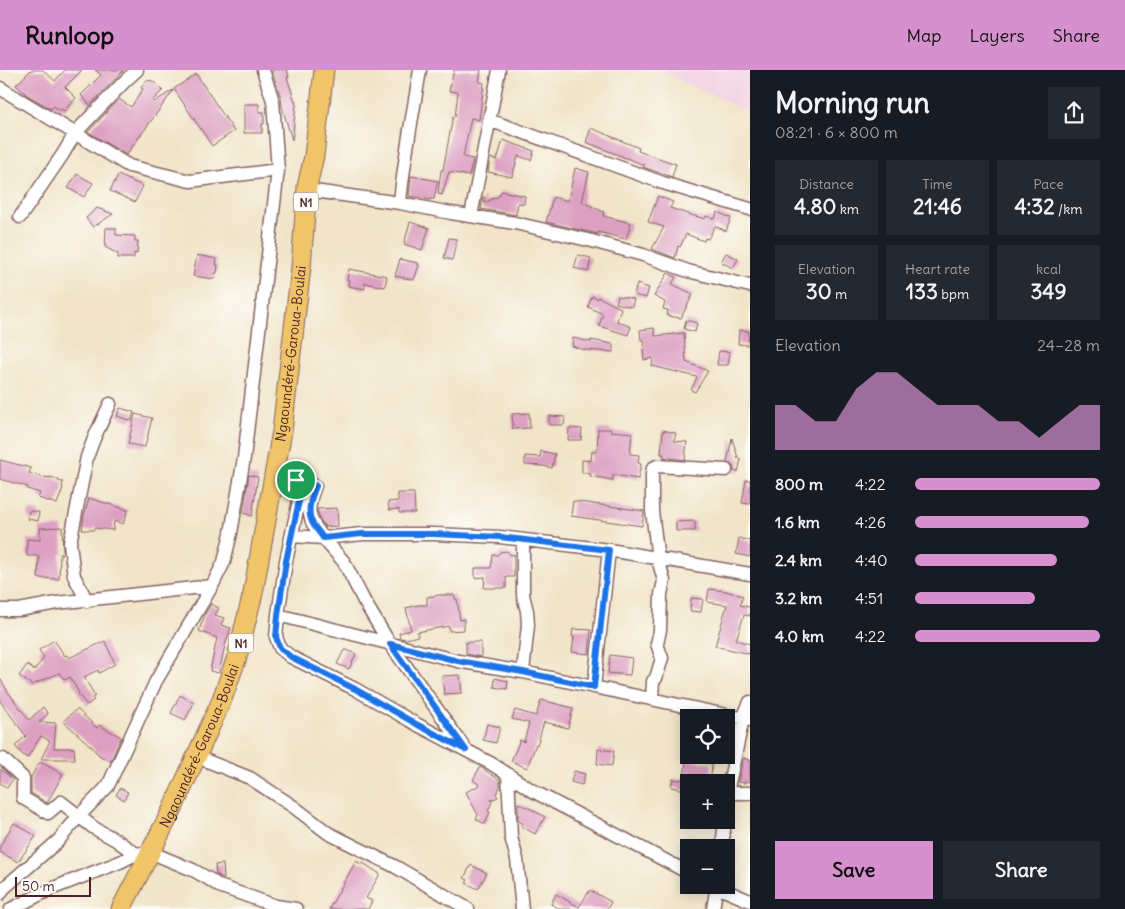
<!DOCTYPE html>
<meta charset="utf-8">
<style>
:root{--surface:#171b24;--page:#242831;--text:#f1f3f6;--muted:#9ea1a6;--accent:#d690ce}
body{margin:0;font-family:Delius,sans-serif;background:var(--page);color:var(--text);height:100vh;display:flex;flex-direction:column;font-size:19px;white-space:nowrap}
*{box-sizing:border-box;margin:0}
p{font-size:16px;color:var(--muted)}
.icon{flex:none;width:28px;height:28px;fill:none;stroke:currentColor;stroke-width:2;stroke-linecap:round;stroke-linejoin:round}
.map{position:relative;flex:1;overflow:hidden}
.drawer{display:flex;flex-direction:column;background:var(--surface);width:375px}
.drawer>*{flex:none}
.buttons{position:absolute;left:680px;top:639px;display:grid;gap:10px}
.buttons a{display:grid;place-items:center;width:55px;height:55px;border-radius:0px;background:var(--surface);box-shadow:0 2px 12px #0003;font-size:25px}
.scale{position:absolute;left:15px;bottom:12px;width:76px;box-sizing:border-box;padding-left:5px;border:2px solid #4a1f2b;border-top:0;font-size:14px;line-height:18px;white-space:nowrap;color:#4a1f2b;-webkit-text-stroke:4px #fdfcf7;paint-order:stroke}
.pin{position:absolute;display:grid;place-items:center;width:42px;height:42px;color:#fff;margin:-21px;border:2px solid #fff;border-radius:50%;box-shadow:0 1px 5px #0007}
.round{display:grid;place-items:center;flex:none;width:52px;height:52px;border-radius:0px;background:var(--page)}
.summary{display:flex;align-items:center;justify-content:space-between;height:85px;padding:0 25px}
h1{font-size:28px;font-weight:700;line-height:38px}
.metrics{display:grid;grid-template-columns:repeat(3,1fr);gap:8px;height:85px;padding:5px 25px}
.metrics div{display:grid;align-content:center;border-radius:0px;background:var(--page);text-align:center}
.metrics b{font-size:21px;font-weight:700}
.metrics small{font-size:14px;font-weight:400}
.metrics p{font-size:14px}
.chart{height:140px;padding:10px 25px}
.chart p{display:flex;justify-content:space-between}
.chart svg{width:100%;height:90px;margin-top:5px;fill:var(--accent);opacity:.7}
.primary-button{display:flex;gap:10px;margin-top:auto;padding:10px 25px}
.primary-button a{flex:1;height:58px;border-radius:0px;background:var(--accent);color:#111;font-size:20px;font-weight:700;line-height:58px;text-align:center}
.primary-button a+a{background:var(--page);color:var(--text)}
ul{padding:0 25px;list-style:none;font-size:16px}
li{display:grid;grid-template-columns:80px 60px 1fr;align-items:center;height:38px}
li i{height:12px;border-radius:6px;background:var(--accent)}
header{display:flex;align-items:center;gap:30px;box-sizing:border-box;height:70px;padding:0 25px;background:var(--accent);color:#111}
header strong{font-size:24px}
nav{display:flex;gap:28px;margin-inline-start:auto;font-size:18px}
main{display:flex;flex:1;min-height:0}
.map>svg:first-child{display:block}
.built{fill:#f2cfe2}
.building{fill:#dda0c2}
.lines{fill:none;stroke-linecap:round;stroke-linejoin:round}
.minor-casing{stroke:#846462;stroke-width:15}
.highway-casing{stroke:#846462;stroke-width:21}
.minor{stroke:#fff;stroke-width:12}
.highway{stroke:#f0c469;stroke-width:19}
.route-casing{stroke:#fff;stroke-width:10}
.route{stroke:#1a73e8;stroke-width:6}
.labels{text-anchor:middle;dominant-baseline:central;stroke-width:5;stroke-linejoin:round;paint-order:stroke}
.shield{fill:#fdfcf7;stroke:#806168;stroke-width:1}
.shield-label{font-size:12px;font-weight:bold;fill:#4a1f2b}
.street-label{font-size:14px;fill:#4a1f2b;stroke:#fdfcf7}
</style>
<header>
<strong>Runloop</strong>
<nav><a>Map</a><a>Layers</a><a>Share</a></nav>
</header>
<main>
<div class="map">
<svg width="750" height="839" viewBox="0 0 750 839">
<rect width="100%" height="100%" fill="#fdfcf7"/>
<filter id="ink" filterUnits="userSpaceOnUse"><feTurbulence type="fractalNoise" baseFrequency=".02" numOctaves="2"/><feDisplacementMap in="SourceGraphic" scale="10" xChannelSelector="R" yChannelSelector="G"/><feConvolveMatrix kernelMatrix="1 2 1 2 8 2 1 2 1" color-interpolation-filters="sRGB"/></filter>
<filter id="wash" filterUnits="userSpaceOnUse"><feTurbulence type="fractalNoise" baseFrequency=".0096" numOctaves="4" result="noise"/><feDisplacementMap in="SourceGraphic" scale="20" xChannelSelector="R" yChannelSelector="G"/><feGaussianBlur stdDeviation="1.12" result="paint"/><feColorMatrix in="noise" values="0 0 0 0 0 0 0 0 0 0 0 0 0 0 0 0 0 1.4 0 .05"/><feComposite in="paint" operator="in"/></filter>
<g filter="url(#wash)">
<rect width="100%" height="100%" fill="#f1e4c8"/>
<path class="built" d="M658 0H750V43Z"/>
<g id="blocks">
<path class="building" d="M31 0H43L55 11 65 0H82L65 17 76 28 64 41 61 39 59 41 54 36 51 39 27 25 16 15Z
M95 0H124L90 35 81 25 101 5Z
M272 0H287L289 7H287L296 35 292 70 282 37 281 28Z
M454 0H481L479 12 484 13 479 50 471 48 463 87 473 89 469 106 449 102 442 125 438 124 441 100H443L453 46 455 47 458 22 449 21Z
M196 4 234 61 212 76 174 19Z
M147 10 150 11 151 10 163 20 152 31 154 32 173 20V21L126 85 88 62 119 29 131 37 143 19 141 18Z
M244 34H259V42H264V54H262V63H244Z
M591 58 639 78 638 81 676 94 672 107 643 97 644 95 586 72Z
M503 70 534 81 531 90 518 86 512 107 488 102 490 88 497 90Z
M575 98 589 102 582 132 604 142 603 146 631 153 626 169 598 162V164L546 152 553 127 568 131Z
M77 104 93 113 84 127 68 118Z
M118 105 143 116 135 132 110 121Z
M411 106 438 111 434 129H430V130L409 126Z
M501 121 525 126 524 134 518 133 516 145 481 139 483 127H485L484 133 499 126Z
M658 126 673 132 670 138 688 144 705 149 706 146 715 149 717 142 731 148 726 161 715 156 708 169 705 168 704 171 686 164 680 177 678 176 675 188 652 179 664 157 648 152Z
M97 138 113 144 93 157 86 148Z
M410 152 429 158 422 180 404 174Z
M106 158H116V165L135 166V171H138L137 184 134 183V188H118V184L105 177Z
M449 168 457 169 452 190 444 188Z
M726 183 738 189 733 198 721 192Z
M197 185 217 189 216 195H218L217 203H215L214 209 193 206Z
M578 185 591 188 588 202 574 198Z
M400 189 418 193V195H419L414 210 395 206Z
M349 199 387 206 385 217 365 213V219L348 216 349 210H347Z
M668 203 676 207 672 214 693 224 681 248 667 246 668 240 663 239 665 232 654 226Z
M637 214 649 218 646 228 634 225Z
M592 226 598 229V227L621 238 617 251 631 257 628 265 599 256 603 244 588 237Z
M618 226 634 229 632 237 616 233Z
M686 250 697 253 695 262 684 259Z
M654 258 655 266 684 263 686 292 708 301 695 322 691 320 697 307 652 296 653 288 644 290 643 280 645 271 641 270 640 260Z
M739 260 749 261 748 275 738 274Z
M573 268 591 272V270L613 274V282L585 280 572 276Z
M719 281 730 282 728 295H717Z
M120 338 134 342 131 351 117 346Z
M529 343 530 358 513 359 512 344Z
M135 344 152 348 145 377 128 374Z
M549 346 565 347 564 355H549Z
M569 358 582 359 581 370H568Z
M598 359H611V361L632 363 630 384 639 385 638 393 641 394 638 409 613 405V410L590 406 591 404 582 403V390L591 391 592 381H597Z
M663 360 676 363 674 371 687 372 685 390 663 387 664 384H661Z
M732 368 738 388 741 389 738 402 734 401 733 396 730 393 727 392Z
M541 381 555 384 552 398 543 396 525 395V386L540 387Z
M0 390 31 398 29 403 45 408V407L50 408V407L58 409V411L63 412 62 417 63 418 57 434 38 428 40 423 27 419 28 417 0 409Z
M249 405 258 407 252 446 243 443Z
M746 410H750V434L742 433Z
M398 423H414L415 443H399V439L389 440 388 432 398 431Z
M89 428 128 440 123 454 114 451 113 460 94 458V460H82L84 445Z
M573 431 644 441 642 456 571 446Z
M337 438 338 456 325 457 320 449 317 439Z
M29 441 39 442 38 451 28 449Z
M695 451V461H676V452Z
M62 457 63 484H60L59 509 38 508 39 486H27V469L40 470V458Z
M739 468 750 471V487L736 484Z
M507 481 510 485 514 484V507H506V518H484L485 507 475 508V498H491L493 485H498L500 482Z
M709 519 726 521 743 526 740 535 750 537V546L744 545 736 570 750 574V584L715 576 727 535 707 532Z
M439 525H454L455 529H457L460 550 464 549V560L449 561V556L417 562 418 566 406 569 400 568 399 563 411 560 406 538 418 535H427V527Z
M691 528 703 529 701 542 690 541Z
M211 534 219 538 215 545 224 548 221 555 231 558 225 575 219 603 210 601 217 568 199 561 205 544Z
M573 559 591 560 589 584 572 582 574 567 572 566Z
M54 570 65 586 67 585 69 588 105 571 115 594 99 603 98 600 84 607 95 626 92 628 94 630 87 635 78 624 79 623 70 607 65 610 59 603 32 615 19 606 27 595 34 600 44 588 39 580Z
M466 572H481V587L466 584Z
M344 580H347L356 584 349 599 337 594Z
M610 585 632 588 630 605 608 603Z
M460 605 462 623 444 624 442 606Z
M0 608 8 622 29 650 43 637 48 644 39 652 56 653 54 678H74L75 689H41L50 671 41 666 27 688 23 685 15 676 26 666 0 631Z
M495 608 508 611 507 619 494 617Z
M180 625 194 633 185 650 171 643Z
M541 630 573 638 568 658 544 652 537 675 536 674 527 698 511 691 520 670 524 672 529 653 512 649 515 640 536 646Z
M77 639 97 658 99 655 121 667 111 691 100 686 92 678H93L63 651Z
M487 654 500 657 496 673 483 670Z
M598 679 614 681 612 696 597 694Z
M743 688 750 690V712L745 711V713L738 712Z
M686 690 712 694 711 707 695 705 693 712H689V721L671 717 673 709 680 710 681 709H684Z
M39 693H42L63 704 47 733 31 723V707Z
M480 697 500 710V717L496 724 498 727 491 730 492 732 488 741 490 742 485 754 476 749 478 745 466 722 480 715 473 710Z
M0 699 13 709 7 718 0 713Z
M574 701 585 704 582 715 571 712Z
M120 718 128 722 124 730 116 725Z
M518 733 531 739 545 747 535 764 521 756 523 753 518 751Z
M14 753 36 766 18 792 0 782V776Z
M356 791 361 794 363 793 380 804 366 828 372 831 368 839H329Z
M223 794 224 809 216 804 215 795Z
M471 795 487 803 478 819 466 813 468 810 464 808Z
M590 820 611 832 607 839H560L551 834 556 824 579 837Z"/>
</g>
</g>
<g filter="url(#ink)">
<use href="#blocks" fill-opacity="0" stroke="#846462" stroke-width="1"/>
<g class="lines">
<g class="minor-casing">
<path id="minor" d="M0 18 129 96 190 111 278 100
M489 50 663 113 750 139
M307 117 314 121 400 133 451 143 515 153 592 171 643 185 688 201 750 216
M400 133C404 88 413 44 420 0
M471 146 499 0
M20 147 63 84 76 62 125 11 137 0
M275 397C284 403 297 408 302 417L286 491 278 545 276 567 280 578 291 587 355 619 418 655 492 694 533 721 689 803
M296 410H303L315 416 311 427 309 440 312 452 323 468 344 492 364 531 390 574 464 677
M292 466 323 468 363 464H434L500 467 609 480 750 504
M87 531 74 506 70 473 87 387 95 366 110 334
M0 540H19L57 533 212 516
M278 545 458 591 523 602 750 650
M523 602 528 555 527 541 523 525V470
M594 617 609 480
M652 629 653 611 656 608 662 588 657 574 660 560 661 524 664 511 658 489 652 441V403L653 398 657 396 726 400
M197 687 250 708 294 737 328 763 396 797 468 839
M0 689H3L23 708V728L48 743 61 732 94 758 116 770 136 784 150 782 193 800 209 809 219 816 276 836 296 839
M508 704 511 767 517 789 522 839
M727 723H750
M726 728 743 648 750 632
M722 778 725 750
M712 815 750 831
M0 824 4 818 58 771 79 746 108 716 156 611 212 516 224 492 231 463 244 388 278 100 273 31 263 0
M11 839 51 819 120 792 136 784
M713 839 717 815"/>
</g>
<g class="highway-casing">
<g id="highway">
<path id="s1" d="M121 839 172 740 221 632 237 587 253 523 282 361 301 197 307 117 314 86 324 0"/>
</g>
</g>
<use href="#minor" class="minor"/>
<use href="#highway" class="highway"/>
</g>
</g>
<g class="lines" filter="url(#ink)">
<g class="route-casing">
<path id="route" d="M296 410H304L316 416C311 428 306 442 313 454 315 458 320 463 323 468L362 464H434L500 467 609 480 594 617 523 602 458 591 390 574 466 680 418 655 355 619 291 587 280 578 276 567 278 545 286 491 302 417 301 414Z"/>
</g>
<use href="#route" class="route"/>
</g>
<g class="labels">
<g class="shield">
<rect x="293.5" y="122.5" width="25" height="19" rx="4"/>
<rect x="228.5" y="563.5" width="25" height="19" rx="4"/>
</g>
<g class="shield-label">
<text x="306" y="132">N1</text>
<text x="241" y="573">N1</text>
</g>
<g class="street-label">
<text stroke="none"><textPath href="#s1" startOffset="586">Ngaoundéré-Garoua-Boulai</textPath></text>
<text stroke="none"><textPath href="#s1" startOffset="181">Ngaoundéré-Garoua-Boulai</textPath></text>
</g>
</g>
</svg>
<div class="buttons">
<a><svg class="icon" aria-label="locate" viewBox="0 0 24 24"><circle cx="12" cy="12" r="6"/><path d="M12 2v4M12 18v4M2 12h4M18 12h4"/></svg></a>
<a>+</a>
<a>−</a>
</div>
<div class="scale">50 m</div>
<div class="pin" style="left:296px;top:410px;background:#1e9e55"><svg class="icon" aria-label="arrive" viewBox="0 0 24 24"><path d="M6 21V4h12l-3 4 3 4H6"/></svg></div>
</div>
<section class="drawer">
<div class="summary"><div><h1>Morning run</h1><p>08:21 · 6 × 800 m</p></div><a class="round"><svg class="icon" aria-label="share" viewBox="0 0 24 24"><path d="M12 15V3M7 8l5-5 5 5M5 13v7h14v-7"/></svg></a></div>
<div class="metrics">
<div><p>Distance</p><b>4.80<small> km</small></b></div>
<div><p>Time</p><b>21:46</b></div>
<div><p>Pace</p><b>4:32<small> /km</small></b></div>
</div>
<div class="metrics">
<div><p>Elevation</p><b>30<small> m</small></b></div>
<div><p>Heart rate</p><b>133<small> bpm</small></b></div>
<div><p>kcal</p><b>349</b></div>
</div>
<div class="chart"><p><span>Elevation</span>24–28 m</p>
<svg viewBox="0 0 160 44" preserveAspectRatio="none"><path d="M0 44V22L10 22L20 30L30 30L40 14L50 6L60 6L70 14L80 22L90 22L100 22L110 30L120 30L130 38L140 30L150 22L160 22V44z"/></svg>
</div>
<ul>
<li><b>800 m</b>4:22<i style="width:100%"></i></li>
<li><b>1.6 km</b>4:26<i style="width:94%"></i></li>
<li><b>2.4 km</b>4:40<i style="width:77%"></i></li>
<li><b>3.2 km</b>4:51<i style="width:65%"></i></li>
<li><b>4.0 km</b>4:22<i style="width:100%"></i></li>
</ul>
<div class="primary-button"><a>Save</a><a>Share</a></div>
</section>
</main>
